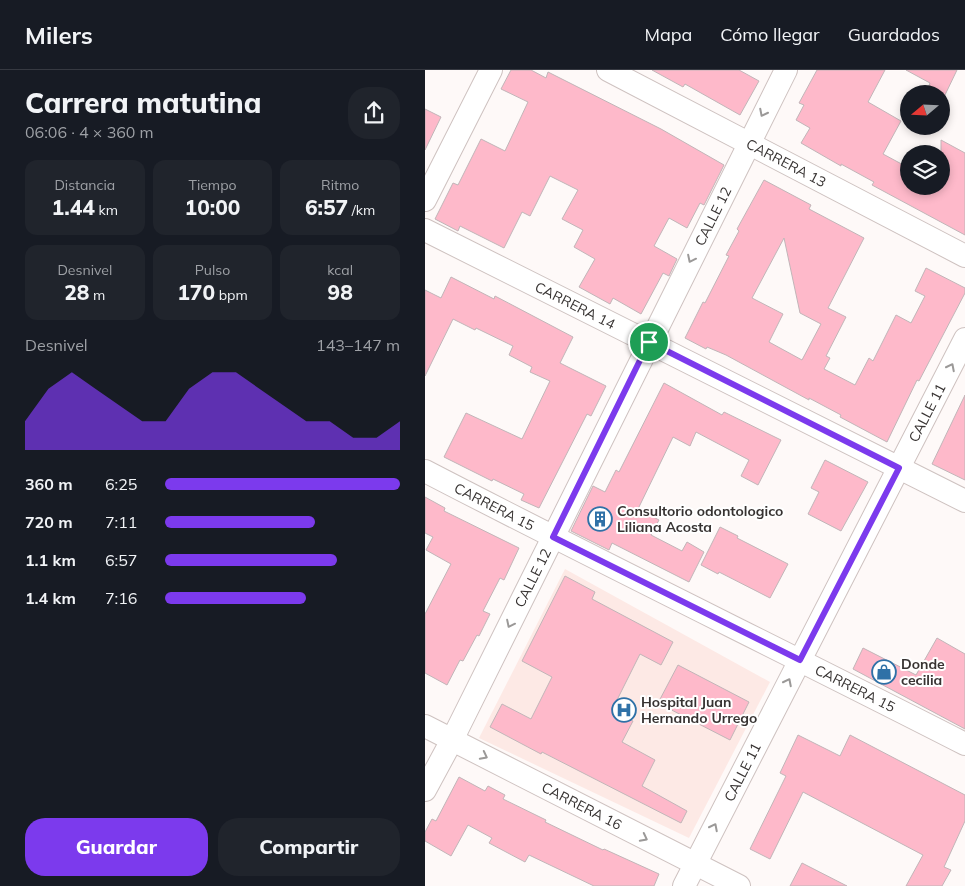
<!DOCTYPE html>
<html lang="es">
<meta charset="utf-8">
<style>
:root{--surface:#171b24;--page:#20242c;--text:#f1f3f6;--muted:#9ea1a6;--line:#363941;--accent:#7c3aed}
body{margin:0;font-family:Mulish,sans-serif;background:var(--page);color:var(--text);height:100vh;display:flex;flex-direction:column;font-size:19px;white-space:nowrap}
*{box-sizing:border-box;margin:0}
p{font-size:16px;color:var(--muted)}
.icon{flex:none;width:28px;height:28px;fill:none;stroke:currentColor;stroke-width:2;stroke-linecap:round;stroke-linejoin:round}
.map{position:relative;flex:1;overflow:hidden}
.side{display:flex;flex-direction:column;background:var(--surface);width:425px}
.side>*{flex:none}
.needle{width:32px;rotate:251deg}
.fabs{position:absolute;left:475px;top:15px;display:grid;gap:10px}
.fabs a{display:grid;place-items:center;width:50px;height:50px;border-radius:50%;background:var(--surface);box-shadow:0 2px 8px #0003;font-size:25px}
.pin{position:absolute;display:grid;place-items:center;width:42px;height:42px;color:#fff;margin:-21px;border:2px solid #fff;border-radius:50%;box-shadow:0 1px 5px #0007}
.round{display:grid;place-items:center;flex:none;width:52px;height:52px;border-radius:20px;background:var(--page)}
.head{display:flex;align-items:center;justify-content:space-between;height:85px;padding:0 25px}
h1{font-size:28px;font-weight:800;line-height:38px}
.metrics{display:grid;grid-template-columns:repeat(3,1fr);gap:8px;height:85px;padding:5px 25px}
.metrics div{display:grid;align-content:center;border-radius:12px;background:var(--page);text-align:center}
.metrics b{font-size:21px;font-weight:800}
.metrics small{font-size:14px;font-weight:400}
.metrics p{font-size:14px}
.chart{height:140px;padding:10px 25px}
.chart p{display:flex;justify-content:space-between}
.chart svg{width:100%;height:90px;margin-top:5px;fill:var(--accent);opacity:.7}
.primary-button{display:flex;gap:10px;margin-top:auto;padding:10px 25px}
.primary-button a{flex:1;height:58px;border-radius:20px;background:var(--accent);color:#fff;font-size:20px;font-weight:800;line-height:58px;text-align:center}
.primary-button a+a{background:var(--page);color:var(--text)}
ul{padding:0 25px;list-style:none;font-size:16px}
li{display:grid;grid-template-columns:80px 60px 1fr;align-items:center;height:38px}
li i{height:12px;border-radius:6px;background:var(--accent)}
header{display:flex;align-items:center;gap:30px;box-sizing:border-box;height:70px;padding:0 25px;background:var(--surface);border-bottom:1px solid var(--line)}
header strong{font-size:24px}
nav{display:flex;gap:28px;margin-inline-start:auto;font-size:18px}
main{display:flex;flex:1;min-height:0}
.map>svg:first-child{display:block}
.built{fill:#fde9e5}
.building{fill:#feb9ca;stroke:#c1b5b8;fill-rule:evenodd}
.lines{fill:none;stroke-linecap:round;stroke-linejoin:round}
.minor-casing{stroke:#cec2c0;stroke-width:24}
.minor{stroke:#fff;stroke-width:22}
.oneway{stroke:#9b9998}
.route-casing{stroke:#fff;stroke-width:10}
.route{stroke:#7c3aed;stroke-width:6}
.labels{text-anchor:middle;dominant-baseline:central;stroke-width:4;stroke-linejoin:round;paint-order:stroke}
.street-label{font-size:14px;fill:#373332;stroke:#fff}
.poi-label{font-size:14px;font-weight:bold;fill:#373332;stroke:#fff;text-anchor:start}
</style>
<header>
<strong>Milers</strong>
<nav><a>Mapa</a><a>Cómo llegar</a><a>Guardados</a></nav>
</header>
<main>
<section class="side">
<div class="head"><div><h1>Carrera matutina</h1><p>06:06 · 4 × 360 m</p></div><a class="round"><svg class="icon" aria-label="share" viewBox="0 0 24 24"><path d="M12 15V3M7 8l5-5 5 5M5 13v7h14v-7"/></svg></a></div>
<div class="metrics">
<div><p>Distancia</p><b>1.44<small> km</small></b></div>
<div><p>Tiempo</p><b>10:00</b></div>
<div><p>Ritmo</p><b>6:57<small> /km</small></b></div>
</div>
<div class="metrics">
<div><p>Desnivel</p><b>28<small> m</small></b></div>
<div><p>Pulso</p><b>170<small> bpm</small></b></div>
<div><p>kcal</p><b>98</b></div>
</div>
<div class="chart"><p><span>Desnivel</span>143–147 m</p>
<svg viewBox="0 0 160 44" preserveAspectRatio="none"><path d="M0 44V30L10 14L20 6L30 14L40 22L50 30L60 30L70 14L80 6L90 6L100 14L110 22L120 30L130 30L140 38L150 38L160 30V44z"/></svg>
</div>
<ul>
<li><b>360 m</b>6:25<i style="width:100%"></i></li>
<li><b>720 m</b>7:11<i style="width:64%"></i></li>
<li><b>1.1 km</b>6:57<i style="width:73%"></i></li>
<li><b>1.4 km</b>7:16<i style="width:60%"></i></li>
</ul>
<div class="primary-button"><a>Guardar</a><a>Compartir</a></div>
</section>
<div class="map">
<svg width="540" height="816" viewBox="0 0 540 816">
<rect width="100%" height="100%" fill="#fef9f8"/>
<path class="built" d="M140 499 345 612 264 768 54 668Z"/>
<path class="building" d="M86 0H106L121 8 123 2 236 59 299 95 279 135 275 133 262 158 244 148 229 176 252 189 244 206 238 203 216 244 188 228 185 234 154 217 170 189 149 177 158 160 137 149 153 120 125 106 105 146 97 142 79 178 35 156 33 161 10 149 28 113 33 115 56 69 80 81 103 32 76 19Z
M227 0H314L334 11 315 45 260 14 258 17Z
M392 0H460L443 32 476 51 458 84 484 98V116H516V70L540 83V165L447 115 449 112 416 94V96L376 73 385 58 371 50 379 35 374 33Z
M481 0H532L519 27 516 24 503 18 505 13Z
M0 39 16 47 0 80Z
M339 110 386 135 384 139 439 168 403 238 421 247 401 286 405 288 399 299 430 315 444 288 448 291 471 245 486 253 500 226 490 221 501 198 540 218V223L494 311 492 310 462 372 415 347 416 345 384 328V330L301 285 282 277 281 279 260 268 278 232 280 233 304 186 301 185 314 161 312 159ZM359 168 375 243 396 254 377 290 344 272 358 244 327 228Z
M26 207 69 229 70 226 148 267 135 293 181 316 166 346 162 344 114 438 96 430 99 424 68 409 67 411 19 387 41 343 97 369 125 311 105 302 107 297 84 285 88 276 51 258 50 260 28 249 0 306V220L16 228Z
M239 313 297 345 299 342 356 370 333 415 316 406 324 390 271 362 265 376 248 367 213 439 234 450 226 465 257 481 262 472 279 482 264 512 187 473 184 480 146 461 168 416 180 422 191 400 194 402Z
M540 325V410L507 394Z
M400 390 443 412 416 461 383 444 394 422 386 418Z
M0 427 20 438 19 441 94 478 79 510 75 508 58 541 65 544 54 566 52 565 38 591 35 590 22 615 0 603V544L26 494 1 480 8 467 0 463Z
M295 457 313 466 312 468 363 494 345 528 294 502 293 504 276 495Z
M140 506 170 522 167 529 248 572 236 595 215 584 187 640 208 651 197 672 230 690 217 716 262 741 256 753 117 682 116 684 65 657 77 634 106 649 127 607 97 591Z
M512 568 540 584V659L428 599 438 578 491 605Z
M253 595 324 632 305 670 233 633Z
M373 665 415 686 425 665 540 725V751L519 797 526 800 517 816H481L498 785 378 722 345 789 325 779 361 706 355 703Z
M34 707 60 721 63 716 80 725 78 729 121 750 120 752 178 780 179 779 234 804 229 816H169L104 785 100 792 64 773 67 768 43 755 26 786 0 771V762L7 749 11 751Z
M377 793 422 816H365Z"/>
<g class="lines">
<g class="minor-casing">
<g id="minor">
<path id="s1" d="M183 0 540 186"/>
<path d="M0 130 66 0"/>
<path id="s2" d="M0 160 540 431"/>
<path id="s3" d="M0 401C179 494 360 582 540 674"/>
<path id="s4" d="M0 656 314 816"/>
<path id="s5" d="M0 720 27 670 361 0"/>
<path id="s6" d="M259 816 540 269"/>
</g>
</g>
<use href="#minor" class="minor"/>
</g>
<defs><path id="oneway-chevron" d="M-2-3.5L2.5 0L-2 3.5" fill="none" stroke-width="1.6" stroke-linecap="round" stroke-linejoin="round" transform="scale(1.25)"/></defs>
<g class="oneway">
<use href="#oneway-chevron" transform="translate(338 43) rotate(117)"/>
<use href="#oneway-chevron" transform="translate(266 189) rotate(116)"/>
<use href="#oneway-chevron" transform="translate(526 297) rotate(-63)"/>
<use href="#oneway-chevron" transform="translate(85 554) rotate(116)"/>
<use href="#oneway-chevron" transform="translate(363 612) rotate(-63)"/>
<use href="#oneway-chevron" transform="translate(59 686) rotate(27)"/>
<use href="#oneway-chevron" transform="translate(289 757) rotate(-63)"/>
<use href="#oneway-chevron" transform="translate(219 768) rotate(27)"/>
</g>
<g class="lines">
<g class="route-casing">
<path id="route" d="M224 272 474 398 375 590 128 467Z"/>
</g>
<use href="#route" class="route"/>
</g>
<defs>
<g id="building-ring" transform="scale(1.25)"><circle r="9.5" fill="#fff" stroke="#2f71a7" stroke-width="1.5"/><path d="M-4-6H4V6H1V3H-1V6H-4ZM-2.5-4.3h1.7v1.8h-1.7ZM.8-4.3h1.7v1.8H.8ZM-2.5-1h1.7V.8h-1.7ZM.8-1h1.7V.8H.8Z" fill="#2f71a7"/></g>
<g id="shop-ring" transform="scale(1.25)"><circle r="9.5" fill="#fff" stroke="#2f71a7" stroke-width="1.5"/><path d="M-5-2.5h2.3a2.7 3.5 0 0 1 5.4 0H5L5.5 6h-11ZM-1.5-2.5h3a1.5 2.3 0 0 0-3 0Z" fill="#2f71a7"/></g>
<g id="hospital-ring" transform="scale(1.25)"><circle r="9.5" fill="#fff" stroke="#2f71a7" stroke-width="1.5"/><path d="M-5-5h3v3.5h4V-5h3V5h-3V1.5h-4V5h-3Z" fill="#2f71a7"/></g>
</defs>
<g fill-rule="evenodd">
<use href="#building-ring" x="175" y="449"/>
<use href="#shop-ring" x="459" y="602"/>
<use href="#hospital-ring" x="199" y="640"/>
</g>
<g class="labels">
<g class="street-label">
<text stroke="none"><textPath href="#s1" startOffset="201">CARRERA 13</textPath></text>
<text stroke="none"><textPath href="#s5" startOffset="642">CALLE 12</textPath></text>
<text stroke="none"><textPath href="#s2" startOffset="168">CARRERA 14</textPath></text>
<text stroke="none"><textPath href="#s6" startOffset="532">CALLE 11</textPath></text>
<text stroke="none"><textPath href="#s3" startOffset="78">CARRERA 15</textPath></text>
<text stroke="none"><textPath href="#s5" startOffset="238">CALLE 12</textPath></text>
<text stroke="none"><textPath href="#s3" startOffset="482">CARRERA 15</textPath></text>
<text stroke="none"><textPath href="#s6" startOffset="128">CALLE 11</textPath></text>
<text stroke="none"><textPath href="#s4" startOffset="176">CARRERA 16</textPath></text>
</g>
<g class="poi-label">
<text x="192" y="441">Consultorio odontologico<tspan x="192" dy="16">Liliana Acosta</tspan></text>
<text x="476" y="594">Donde<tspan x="476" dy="16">cecilia</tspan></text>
<text x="216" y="632">Hospital Juan<tspan x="216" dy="16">Hernando Urrego</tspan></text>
</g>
</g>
</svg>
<div class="fabs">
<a><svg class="needle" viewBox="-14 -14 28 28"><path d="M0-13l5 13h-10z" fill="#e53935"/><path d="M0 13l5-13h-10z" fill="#9ea1a6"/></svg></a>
<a><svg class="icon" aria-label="layers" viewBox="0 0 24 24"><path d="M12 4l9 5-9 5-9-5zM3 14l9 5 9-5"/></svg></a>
</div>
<div class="pin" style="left:224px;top:272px;background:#1e9e55"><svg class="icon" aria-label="arrive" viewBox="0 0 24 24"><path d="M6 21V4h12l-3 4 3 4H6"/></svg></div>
</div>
</main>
